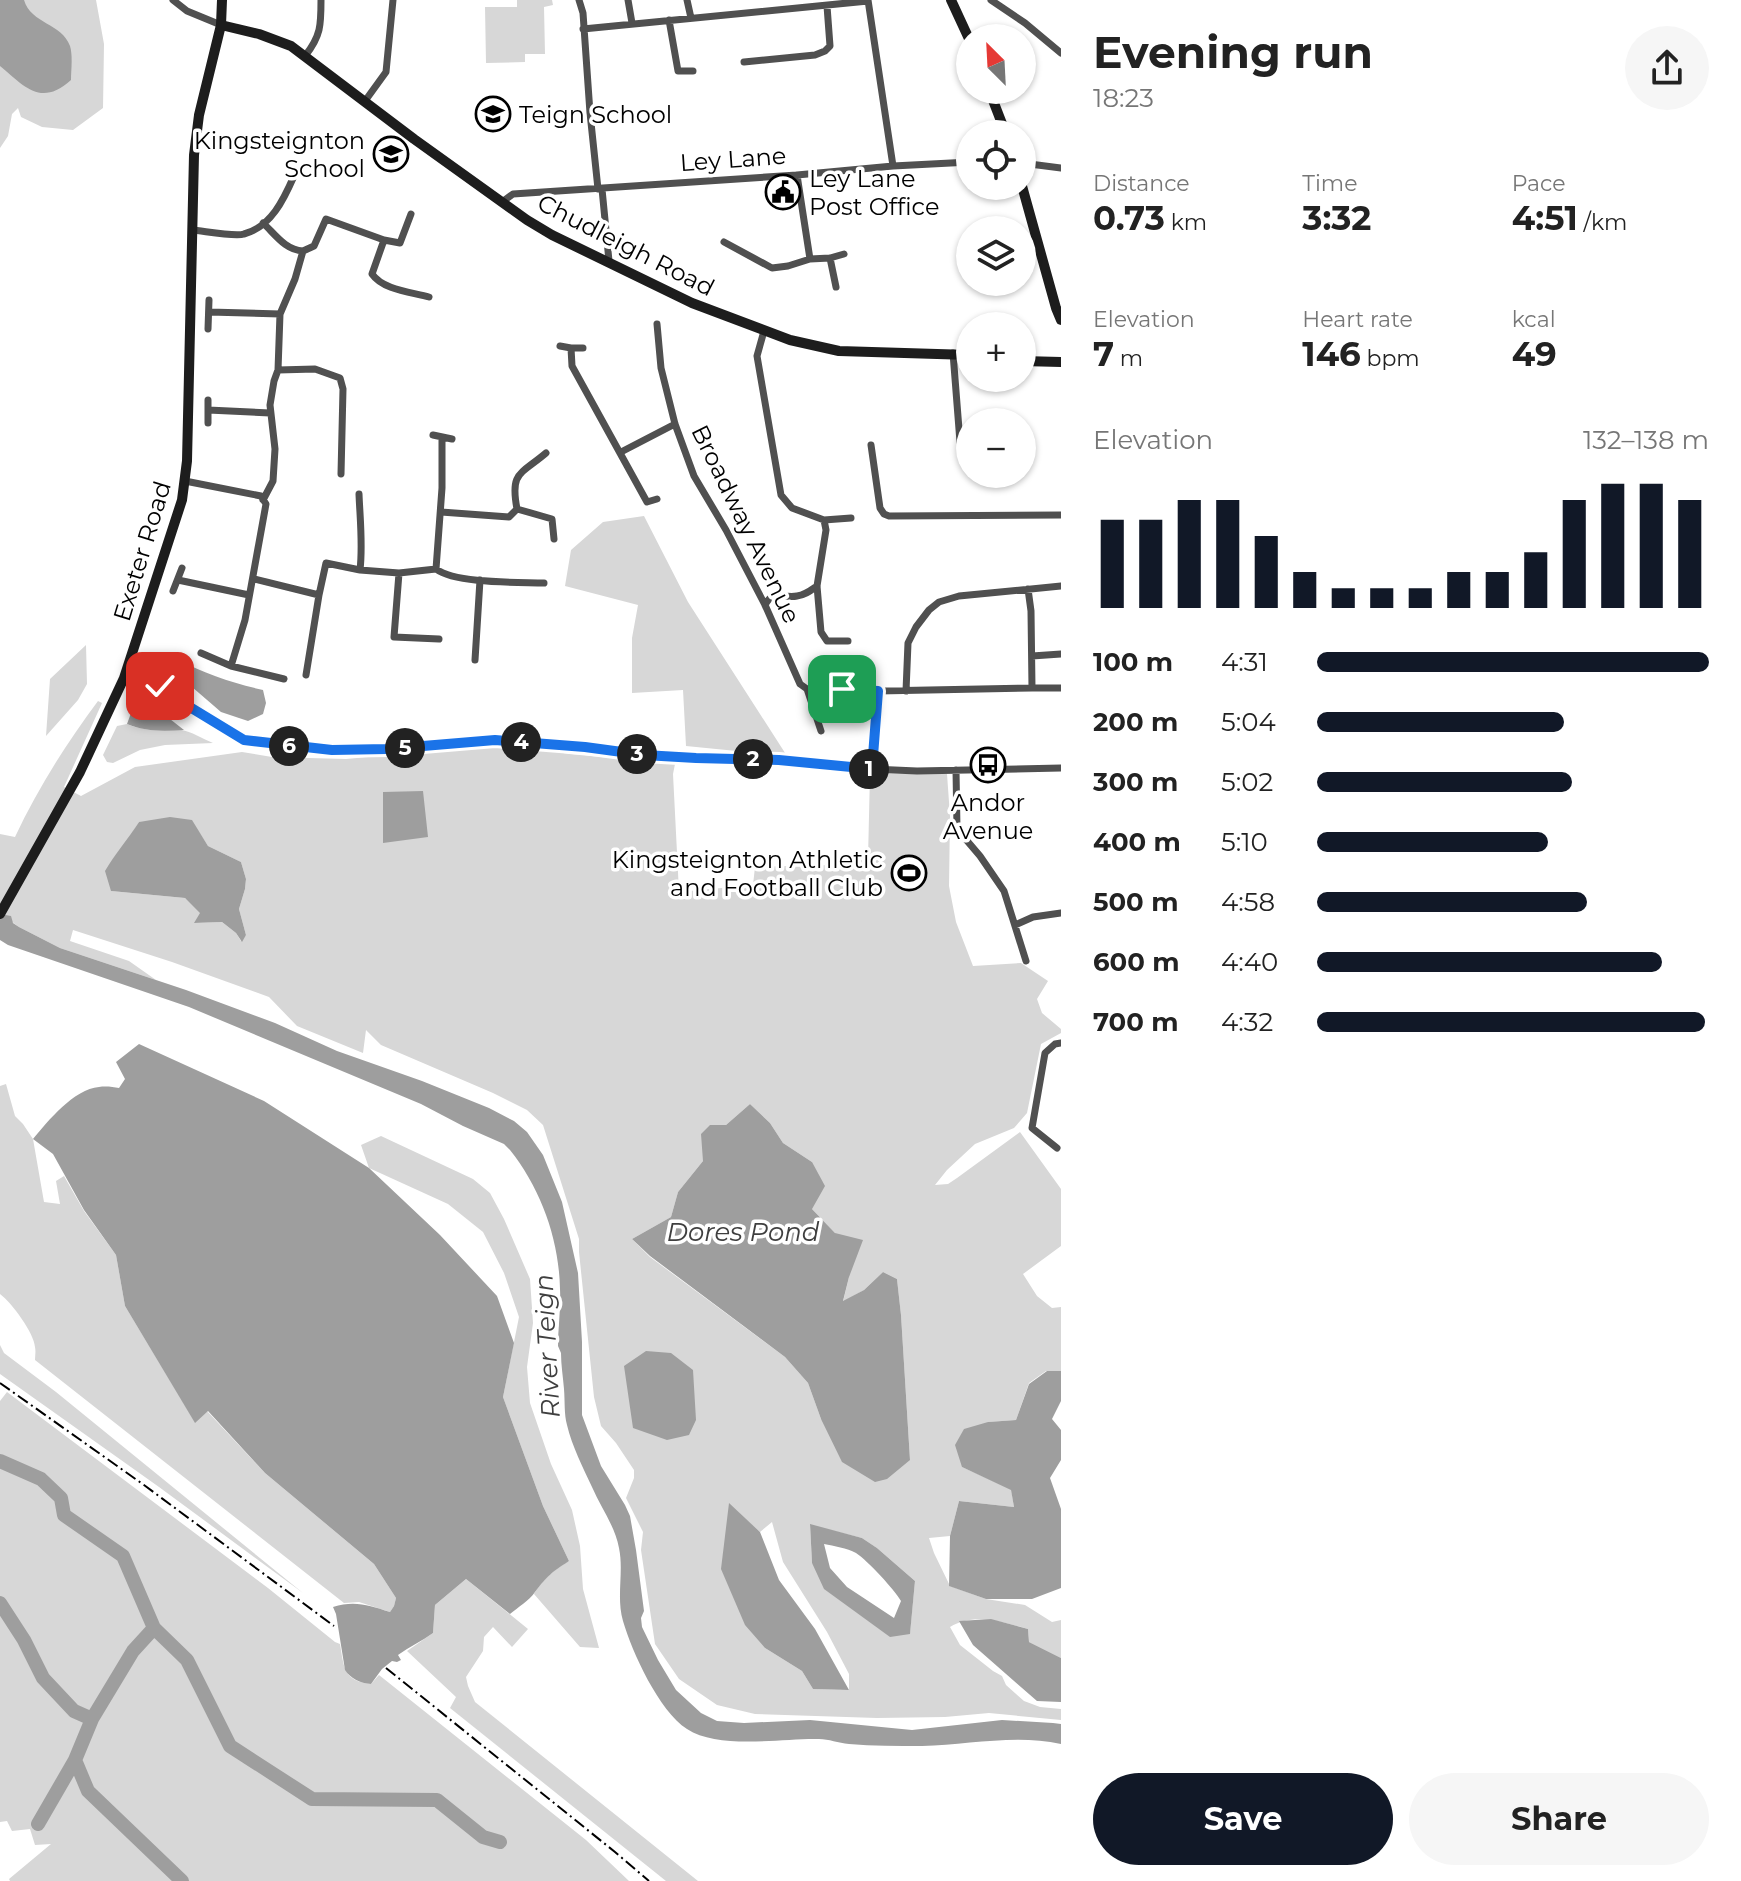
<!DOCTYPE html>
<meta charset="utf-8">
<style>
:root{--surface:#fff;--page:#f6f6f6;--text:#222;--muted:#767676;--accent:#111827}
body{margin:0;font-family:Montserrat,sans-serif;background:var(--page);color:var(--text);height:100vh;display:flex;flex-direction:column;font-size:30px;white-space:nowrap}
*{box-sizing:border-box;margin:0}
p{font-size:26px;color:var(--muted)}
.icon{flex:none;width:44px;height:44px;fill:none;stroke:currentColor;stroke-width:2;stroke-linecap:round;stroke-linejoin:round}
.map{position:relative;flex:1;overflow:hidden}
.details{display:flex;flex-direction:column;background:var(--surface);width:680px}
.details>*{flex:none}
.needle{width:52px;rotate:336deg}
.controls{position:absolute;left:956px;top:24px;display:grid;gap:16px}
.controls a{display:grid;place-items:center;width:80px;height:80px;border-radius:50%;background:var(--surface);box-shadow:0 2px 6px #0004;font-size:40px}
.pin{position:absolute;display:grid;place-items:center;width:68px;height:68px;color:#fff;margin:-34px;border-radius:16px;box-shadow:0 4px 12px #0006}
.km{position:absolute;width:40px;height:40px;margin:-20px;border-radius:50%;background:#222;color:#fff;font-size:22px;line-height:40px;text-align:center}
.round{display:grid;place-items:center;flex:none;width:84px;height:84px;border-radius:42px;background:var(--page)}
.head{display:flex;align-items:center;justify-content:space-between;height:136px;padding:0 32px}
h1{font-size:44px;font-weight:700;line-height:60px}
.figures{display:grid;grid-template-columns:repeat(3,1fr);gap:12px;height:136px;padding:8px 32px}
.figures div{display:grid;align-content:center}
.figures b{font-size:34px;font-weight:700}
.figures small{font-size:22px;font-weight:400}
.figures p{font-size:22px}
.chart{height:224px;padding:16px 32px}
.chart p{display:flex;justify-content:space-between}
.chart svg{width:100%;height:144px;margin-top:8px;stroke:var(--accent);stroke-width:6}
.button{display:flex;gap:16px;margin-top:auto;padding:16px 32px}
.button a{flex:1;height:92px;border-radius:48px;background:var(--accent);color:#fff;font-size:32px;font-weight:700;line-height:92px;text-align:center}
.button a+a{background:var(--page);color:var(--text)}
ul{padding:0 32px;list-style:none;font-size:26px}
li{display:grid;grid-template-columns:128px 96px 1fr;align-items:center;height:60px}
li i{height:20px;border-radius:10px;background:var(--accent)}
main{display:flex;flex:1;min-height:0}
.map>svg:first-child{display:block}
.green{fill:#d7d7d7;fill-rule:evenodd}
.water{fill:#9e9e9e;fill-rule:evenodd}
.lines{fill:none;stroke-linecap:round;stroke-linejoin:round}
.river{stroke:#9e9e9e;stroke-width:14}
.street{stroke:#505050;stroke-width:7}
.secondary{stroke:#1d1d1d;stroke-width:10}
.rail{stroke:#000;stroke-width:2;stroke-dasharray:12 4 2 4;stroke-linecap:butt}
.route-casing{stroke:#fff;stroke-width:16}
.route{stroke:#1a73e8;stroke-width:10}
.labels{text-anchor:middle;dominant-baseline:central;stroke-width:7;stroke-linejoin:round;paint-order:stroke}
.poi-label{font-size:24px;fill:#000;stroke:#fff;text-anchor:start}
.street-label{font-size:24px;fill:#000;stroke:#fff}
.water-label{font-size:26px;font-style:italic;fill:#3f3f3f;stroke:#fff}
</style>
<main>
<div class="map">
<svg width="1061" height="1881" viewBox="0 0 1061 1881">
<rect width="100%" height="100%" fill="#fff"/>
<path class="green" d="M0 0H96L104 44 103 108 73 130 42 127 21 117 18 108 12 114 8 136 0 148Z
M517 0H552L553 5 544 7 545 54H525V62L486 63 485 7H517Z
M644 516 688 602 787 756 686 746 683 690 632 693V638L638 605 565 586 571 550 603 522Z
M86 645 87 684 78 700 46 736 50 679Z
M98 701 102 703 64 787 81 796 135 767 242 752 272 757 346 759 511 744 569 754 675 764 673 774 679 892 753 885 755 867 835 865 837 856 868 859 870 773 947 774 950 816 949 886 956 922 973 966 1021 963 1048 981 1037 999 1042 1013 1061 1029V1033L1041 1044 1027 1113 1014 1128 975 1144 947 1170 935 1185 948 1184 957 1178 1020 1132 1061 1189V1246L1023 1274 1037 1296 1052 1308 1061 1307V1371H1046L1029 1383 1016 1420 988 1422 962 1467 1011 1489 1014 1507 959 1501 950 1536 929 1538 934 1553 950 1586 986 1599 1025 1605 1052 1622 1061 1620V1658L1029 1642 1028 1629C1003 1622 974 1612 950 1627L960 1645 993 1671 1002 1676 1006 1685 1024 1701 1040 1707 1061 1709V1720L989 1713 945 1717 877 1718 755 1714 717 1705 679 1679 655 1644 641 1550 643 1532 626 1498 634 1478V1470L616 1443 601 1426 594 1397 579 1252V1239L543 1125 527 1110 493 1093 381 1045 366 1030 363 1053 297 1026 269 997 172 962 73 930 70 941 129 961 156 980 60 948 19 927 0 913V834L15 837C38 788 66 744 98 701ZM191 820 208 846 241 862 246 879 245 889 239 909 246 935 241 941 236 933 222 922 195 923 201 913 185 898 111 891 113 859 124 846 139 822ZM750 1104 770 1123 783 1143 812 1162V1209L835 1233 849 1277 843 1302 864 1290 883 1272 897 1279 901 1315 910 1460 821 1419 808 1383 785 1357 650 1257 632 1239 671 1217 678 1192 703 1161 726 1125ZM729 1504 760 1532 772 1522 783 1562 827 1632 849 1674V1690L813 1689 802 1671 765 1648ZM810 1525 862 1538 877 1548 915 1581 910 1633 812 1563Z
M127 724C148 733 161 728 181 730 191 731 203 739 213 743L165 745 140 750 113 763 107 762 103 755 117 726Z
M6 1084 15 1116 23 1124 33 1139 44 1202 60 1204 56 1181 64 1176 84 1211 116 1255 125 1306 195 1422 207 1411 265 1473 374 1564 396 1598 394 1606 390 1612 359 1602 344 1603 35 1360C35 1356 36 1352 35 1347 34 1333 12 1303 0 1294V1086Z
M381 1136 473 1179 490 1193 504 1219 530 1279 533 1323 527 1367 530 1403 551 1464 572 1510 580 1546 583 1589 599 1648 580 1647 534 1594C543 1578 554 1570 569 1561L543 1506 503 1397 519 1317 504 1273 483 1232 448 1204 369 1168 361 1145Z
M0 1345 4 1353 56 1392 303 1593 159 1487 0 1374Z
M7 1392 268 1588 335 1642 340 1644C344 1667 343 1681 371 1684L379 1675 586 1840 629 1881H10L9 1879 51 1844 35 1845 30 1829 12 1831 7 1821 0 1822V1401Z
M466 1579 528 1629 512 1647 493 1627 484 1637 483 1651 466 1677 468 1686 475 1702 698 1881H666L450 1708 456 1697 407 1651 433 1633 435 1605Z"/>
<path class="water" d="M0 0H24C31 24 62 23 70 46 73 56 71 70 71 80 41 107 25 87 0 66Z
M177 659C205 674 232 683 263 690L266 703 263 714 248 721 221 712 170 668Z
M134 705H152L184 730C164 731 146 732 127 724Z
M423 791 428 837 383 843V792Z
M170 817 192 820 208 846 241 862 246 879 245 889 239 909 246 935 242 942 236 933 222 922 194 923 200 913 185 898 111 891 105 871C115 854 128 839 139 822Z
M0 914 11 916 13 923 19 927 60 948 186 990 275 1023 337 1051 422 1081 489 1108 514 1121 527 1132 543 1155 562 1202 578 1273 582 1342V1415L601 1466 625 1505 630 1516 636 1550 644 1611 641 1618 642 1627 658 1660 676 1690 701 1713 717 1721 744 1723 810 1720 912 1730 1002 1720 1053 1723 1061 1724V1744C1015 1734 968 1745 922 1746 897 1746 873 1746 849 1744 838 1743 829 1739 819 1739 781 1738 719 1750 687 1729 659 1711 632 1652 623 1621 616 1597 624 1572 619 1548 615 1526 601 1508 592 1487 583 1468 572 1446 567 1425 564 1414 565 1401 564 1389 563 1377 561 1365 561 1353L558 1346C558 1327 561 1308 560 1289 559 1239 541 1189 510 1150L504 1144 463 1126 421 1104 189 1007 8 945 0 940Z
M139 1044 264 1101 369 1168 440 1235 497 1296 514 1343 503 1397 543 1506 569 1561C551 1573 548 1575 535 1592 529 1601 518 1607 510 1614L466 1579 435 1605 433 1633C422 1641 409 1647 398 1655L401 1660 397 1662 392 1661 382 1669 371 1684C360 1683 351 1679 345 1670L336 1614 333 1607C354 1600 369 1605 390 1612L394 1606 396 1598 374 1564 265 1473 208 1411 195 1423 125 1306 116 1255 84 1210 53 1154 33 1139C48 1121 74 1089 99 1087 106 1086 113 1087 119 1088L125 1079 116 1062Z
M750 1104 770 1123 783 1143 812 1162 825 1186 812 1209 835 1233 863 1240 849 1277 843 1301 864 1290 883 1272 897 1279 901 1315 910 1460 887 1479 875 1482 842 1462 821 1419 808 1383 785 1357 650 1256 632 1239 671 1217 678 1192 703 1161 701 1134 710 1125H726Z
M646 1351 671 1353 693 1370 696 1420 689 1435 667 1440 633 1428 624 1366Z
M1047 1371H1061V1401L1052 1419 1061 1430V1460L1050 1478 1061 1509V1588L1032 1599H986L949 1586 950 1536 959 1501 1014 1507 1011 1490 962 1467 955 1445 964 1429 988 1422 1016 1420 1029 1384Z
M729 1503 760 1532 779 1580 815 1629 849 1690 813 1689 802 1671 765 1648 745 1625 721 1569Z
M810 1524 862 1538 877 1548 915 1581 910 1634 890 1637 824 1589 812 1563ZM824 1544C834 1546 847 1548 856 1553 868 1561 894 1589 901 1601L894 1618 847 1587 830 1568Z
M991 1619 1028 1629 1029 1642 1061 1658V1702L1037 1701 973 1645 959 1621Z"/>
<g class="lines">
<path class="river" d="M0 1461 41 1479 61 1498 64 1515 123 1556 154 1628 187 1660 230 1746 312 1799 437 1800 483 1837 500 1842
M0 1603 24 1640 43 1678 74 1711 92 1719 133 1651 154 1628
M92 1719 75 1760 88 1791 182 1881
M38 1824 75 1760"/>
<path class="street" d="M173 0 187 11 221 25
M579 0 583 13 590 113 598 189
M628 0 632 23
M687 0 691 18
M868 0 893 166
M991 0 1025 23 1061 53
M669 20 678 71H693
M583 29 868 1
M305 56C321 36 321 25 321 0
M744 62 815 55 825 51 830 46 827 6
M365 101 386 72 393 0
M1022 163 1061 168
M602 189 609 261
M502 202 513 194 797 175 893 166 970 162
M263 223C275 234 285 250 303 251L295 279 280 314 278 370 274 381 270 405 275 449 273 481 263 500
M192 230C204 231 235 237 244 234 271 227 284 199 294 176
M384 240 400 243 411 214
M724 242 772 268 788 266 810 259 797 175
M303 251 314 246 326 219 384 240 372 274C383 290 411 292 429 297
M830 258 836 287
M810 259 830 258 844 254
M209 312 280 314
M657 324 661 368 675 424 694 476 726 530 765 605 800 684 807 689 821 731
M208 329 209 300
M764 331 757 356 781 495 792 508 824 520 851 518
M560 346 571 348H583
M571 348 572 366 647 502 657 499
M953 353 960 442H970
M278 370 315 369 340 378 343 389 341 474
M208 410 270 413
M208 423V400
M433 435 452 439
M871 445 880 508 884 514 889 516 1061 515
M621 452 675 424
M185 481 261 496 266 504 245 620 231 666
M359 494C360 519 363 545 360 570
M517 509 552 519 554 539
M441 512 509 517 517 509C510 472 520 475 546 453
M824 520 826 530 817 586 821 632 827 641H848
M436 569 442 488V437
M399 573 394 637 439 639
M254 579 319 595 326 563 360 570 399 573 436 569C456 584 518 582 544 583
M178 580 249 595
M1028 589 1031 611 1032 688H1061
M173 591 182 568
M765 605C774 588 782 599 797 596 805 595 810 591 817 586
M201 653 231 666 284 679
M132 655 149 671 160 686 175 698 244 740 332 750 387 749 495 740 585 747 644 755 696 758 779 760 872 769 917 771 1061 768
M1032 656 1061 654
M475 660 480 580
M306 675 319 595
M124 678 145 681 158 686
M807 689 817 691 842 689 878 691
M906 691 908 643 916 627 929 610 939 602 959 596 1061 586
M872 769 878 691 1032 688
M956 770 957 829 980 856 1004 891 1026 961
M1015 925 1033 917 1061 913
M1057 1148 1032 1128 1045 1053 1055 1044 1061 1043"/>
<path class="secondary" d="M951 0 970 41
M221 25 259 34 291 46 414 139 527 220 552 235 692 303 790 340 839 351 970 355
M989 90 1006 134
M1022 186 1056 308 1061 320
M1022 361 1061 362
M0 914 80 772 124 678 182 500 187 461 194 155 199 115 221 25 222 0"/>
<path class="rail" d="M0 1383 144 1485 334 1626
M386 1668 615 1852 649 1881"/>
</g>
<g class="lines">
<g class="route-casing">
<path id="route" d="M160 686 175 698 244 740 332 750 387 749 495 740 585 747 644 755 696 758 779 760 872 769 878 691 842 689"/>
</g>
<use href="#route" class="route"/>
</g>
<defs>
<g id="school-ring" transform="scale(1.8)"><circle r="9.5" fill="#fff" stroke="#000" stroke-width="1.5"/><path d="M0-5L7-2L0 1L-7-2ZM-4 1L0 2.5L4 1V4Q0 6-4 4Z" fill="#000"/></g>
<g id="civic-ring" transform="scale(1.8)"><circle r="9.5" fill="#fff" stroke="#000" stroke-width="1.5"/><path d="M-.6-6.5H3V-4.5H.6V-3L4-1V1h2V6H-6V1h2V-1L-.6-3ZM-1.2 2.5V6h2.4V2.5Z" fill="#000"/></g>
<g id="bus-ring" transform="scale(1.8)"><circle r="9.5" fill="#fff" stroke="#000" stroke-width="1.5"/><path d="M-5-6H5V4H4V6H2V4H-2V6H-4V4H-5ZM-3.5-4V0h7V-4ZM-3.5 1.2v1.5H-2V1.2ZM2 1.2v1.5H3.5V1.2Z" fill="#000"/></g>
<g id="stadium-ring" transform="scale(1.8)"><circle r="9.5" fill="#fff" stroke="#000" stroke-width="1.5"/><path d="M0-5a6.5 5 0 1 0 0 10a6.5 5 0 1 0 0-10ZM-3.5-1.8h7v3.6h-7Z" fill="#000"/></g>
</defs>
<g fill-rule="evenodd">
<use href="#school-ring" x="493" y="114"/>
<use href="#school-ring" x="391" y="154"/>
<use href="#civic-ring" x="783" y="192"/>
<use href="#bus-ring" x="988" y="765"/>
<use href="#stadium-ring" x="909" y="873"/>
</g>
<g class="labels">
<g class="poi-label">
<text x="519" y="114">Teign School</text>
<text x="365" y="140" text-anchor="end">Kingsteignton<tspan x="365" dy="28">School</tspan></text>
<text x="809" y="178">Ley Lane<tspan x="809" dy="28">Post Office</tspan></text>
<text x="988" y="802" text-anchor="middle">Andor<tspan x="988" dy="28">Avenue</tspan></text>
<text x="883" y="859" text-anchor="end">Kingsteignton Athletic<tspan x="883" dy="28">and Football Club</tspan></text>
</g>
<g class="street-label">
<text transform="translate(733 159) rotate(-4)">Ley Lane</text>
<text transform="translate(626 245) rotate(27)">Chudleigh Road</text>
<text transform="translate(746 524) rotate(64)">Broadway Avenue</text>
<text transform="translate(142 551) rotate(-73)">Exeter Road</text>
</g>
<g class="water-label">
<text x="743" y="1232">Dores Pond</text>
<text transform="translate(547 1346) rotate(-93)">River Teign</text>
</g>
</g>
</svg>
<div class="controls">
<a><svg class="needle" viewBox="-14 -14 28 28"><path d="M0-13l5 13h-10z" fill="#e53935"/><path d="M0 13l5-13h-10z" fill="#767676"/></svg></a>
<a><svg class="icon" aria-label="locate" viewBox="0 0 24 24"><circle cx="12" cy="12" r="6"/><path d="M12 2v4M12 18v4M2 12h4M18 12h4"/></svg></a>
<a><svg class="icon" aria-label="layers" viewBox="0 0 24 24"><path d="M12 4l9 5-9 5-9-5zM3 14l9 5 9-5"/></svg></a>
<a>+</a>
<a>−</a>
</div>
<div class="pin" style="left:842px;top:689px;background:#1e9e55"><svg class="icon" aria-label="arrive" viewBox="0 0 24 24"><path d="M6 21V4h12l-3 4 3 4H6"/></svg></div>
<div class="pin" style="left:160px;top:686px;background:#d93025"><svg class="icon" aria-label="check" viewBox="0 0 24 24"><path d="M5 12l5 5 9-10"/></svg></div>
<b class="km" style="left:869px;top:769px">1</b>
<b class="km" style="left:753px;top:759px">2</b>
<b class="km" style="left:637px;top:754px">3</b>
<b class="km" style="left:521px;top:742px">4</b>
<b class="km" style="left:405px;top:748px">5</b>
<b class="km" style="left:289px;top:746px">6</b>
</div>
<section class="details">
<div class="head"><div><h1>Evening run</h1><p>18:23</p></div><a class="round"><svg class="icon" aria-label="share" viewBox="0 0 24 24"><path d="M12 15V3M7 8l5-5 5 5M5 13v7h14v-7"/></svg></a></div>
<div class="figures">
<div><p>Distance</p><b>0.73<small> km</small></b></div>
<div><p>Time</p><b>3:32</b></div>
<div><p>Pace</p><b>4:51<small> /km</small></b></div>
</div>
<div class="figures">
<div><p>Elevation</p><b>7<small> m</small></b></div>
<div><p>Heart rate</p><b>146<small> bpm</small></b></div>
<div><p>kcal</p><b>49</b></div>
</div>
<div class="chart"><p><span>Elevation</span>132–138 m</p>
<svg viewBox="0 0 160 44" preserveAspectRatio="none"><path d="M5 44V17M15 44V17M25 44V11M35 44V11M45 44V22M55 44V33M65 44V38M75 44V38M85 44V38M95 44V33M105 44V33M115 44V27M125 44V11M135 44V6M145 44V6M155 44V11"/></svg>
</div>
<ul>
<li><b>100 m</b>4:31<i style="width:100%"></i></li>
<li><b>200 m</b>5:04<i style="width:63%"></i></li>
<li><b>300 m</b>5:02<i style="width:65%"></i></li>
<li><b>400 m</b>5:10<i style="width:59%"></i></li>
<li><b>500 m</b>4:58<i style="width:69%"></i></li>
<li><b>600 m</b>4:40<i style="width:88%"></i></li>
<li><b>700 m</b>4:32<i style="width:99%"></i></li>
</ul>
<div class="button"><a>Save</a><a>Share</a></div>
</section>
</main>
